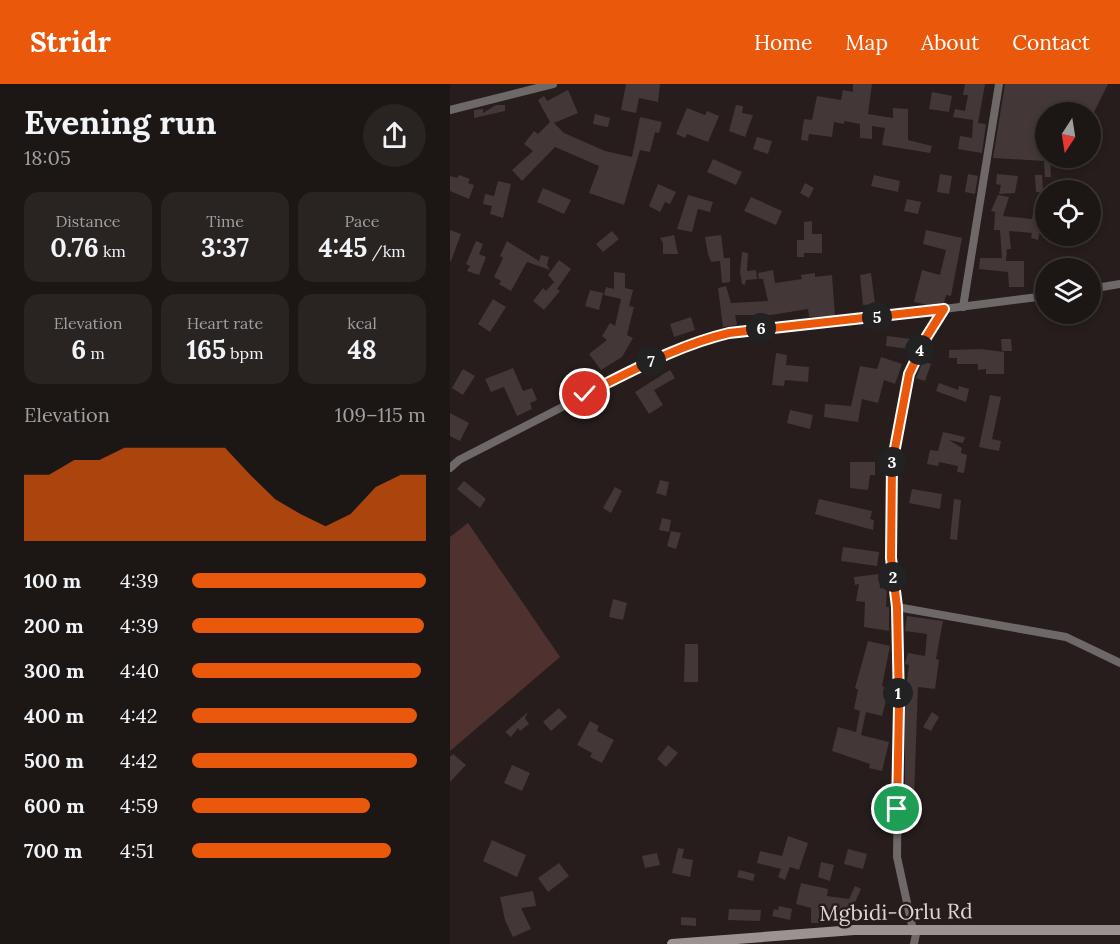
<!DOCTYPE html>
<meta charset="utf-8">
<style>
:root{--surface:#1c1615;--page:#292322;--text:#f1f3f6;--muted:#a09fa0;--line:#3a3534;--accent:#ea580c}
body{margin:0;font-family:Lora,serif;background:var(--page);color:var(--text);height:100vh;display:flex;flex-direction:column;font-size:22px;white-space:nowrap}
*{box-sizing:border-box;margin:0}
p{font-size:20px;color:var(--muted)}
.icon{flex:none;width:33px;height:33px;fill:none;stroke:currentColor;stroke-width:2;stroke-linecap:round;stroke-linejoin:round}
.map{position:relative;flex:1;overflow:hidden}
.sheet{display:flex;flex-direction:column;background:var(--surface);width:450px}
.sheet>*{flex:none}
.needle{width:39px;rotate:192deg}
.fabs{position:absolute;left:585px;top:18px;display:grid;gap:12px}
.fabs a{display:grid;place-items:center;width:66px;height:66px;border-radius:50%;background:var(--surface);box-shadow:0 3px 9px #0003,0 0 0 2px var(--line);font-size:30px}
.pin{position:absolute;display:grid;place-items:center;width:51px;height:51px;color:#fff;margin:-26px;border:3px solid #fff;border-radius:50%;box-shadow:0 2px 6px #0007}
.km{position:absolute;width:30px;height:30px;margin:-15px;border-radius:50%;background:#222;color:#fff;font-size:16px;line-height:30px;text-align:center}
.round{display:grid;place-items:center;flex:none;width:63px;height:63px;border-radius:32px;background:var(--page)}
.head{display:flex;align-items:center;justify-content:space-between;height:102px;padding:0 24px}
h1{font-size:33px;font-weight:800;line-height:45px}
.metrics{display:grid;grid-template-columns:repeat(3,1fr);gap:9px;height:102px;padding:6px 24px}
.metrics div{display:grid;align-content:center;border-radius:15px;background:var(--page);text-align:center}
.metrics b{font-size:26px;font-weight:800}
.metrics small{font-size:16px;font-weight:400}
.metrics p{font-size:16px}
.chart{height:168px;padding:12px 24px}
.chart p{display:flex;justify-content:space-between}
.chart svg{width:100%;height:108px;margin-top:6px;fill:var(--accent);opacity:.7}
ul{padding:0 24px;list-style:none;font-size:20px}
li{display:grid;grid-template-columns:96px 72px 1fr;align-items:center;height:45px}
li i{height:15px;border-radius:8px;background:var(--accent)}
header{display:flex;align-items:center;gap:36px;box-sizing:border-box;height:84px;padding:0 30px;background:var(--accent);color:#fff}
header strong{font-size:28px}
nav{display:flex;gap:33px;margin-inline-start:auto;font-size:21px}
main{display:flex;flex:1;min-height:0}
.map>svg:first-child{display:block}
.green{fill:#4f322f}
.building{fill:#433837}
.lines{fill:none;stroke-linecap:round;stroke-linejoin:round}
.street{stroke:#6e6968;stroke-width:8}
.secondary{stroke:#9b9392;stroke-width:10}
.route-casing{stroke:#fff;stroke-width:12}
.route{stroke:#ea580c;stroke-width:8}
.labels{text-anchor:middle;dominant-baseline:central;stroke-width:5;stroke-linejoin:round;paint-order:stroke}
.street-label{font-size:21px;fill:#dbd5d4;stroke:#261d1c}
</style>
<header>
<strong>Stridr</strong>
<nav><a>Home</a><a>Map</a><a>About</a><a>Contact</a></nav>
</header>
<main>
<section class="sheet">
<div class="head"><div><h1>Evening run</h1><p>18:05</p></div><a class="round"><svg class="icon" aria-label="share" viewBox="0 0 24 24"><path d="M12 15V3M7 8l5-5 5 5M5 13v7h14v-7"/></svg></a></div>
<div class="metrics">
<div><p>Distance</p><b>0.76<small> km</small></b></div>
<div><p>Time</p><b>3:37</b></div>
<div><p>Pace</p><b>4:45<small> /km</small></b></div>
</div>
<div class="metrics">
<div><p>Elevation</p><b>6<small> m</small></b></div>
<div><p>Heart rate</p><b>165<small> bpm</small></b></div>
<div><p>kcal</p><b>48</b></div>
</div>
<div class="chart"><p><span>Elevation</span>109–115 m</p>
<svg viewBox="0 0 160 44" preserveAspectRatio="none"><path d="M0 44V17L10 17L20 11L30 11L40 6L50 6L60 6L70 6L80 6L90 17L100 27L110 33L120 38L130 33L140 22L150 17L160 17V44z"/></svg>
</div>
<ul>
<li><b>100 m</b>4:39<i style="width:100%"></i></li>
<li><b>200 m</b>4:39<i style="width:99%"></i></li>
<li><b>300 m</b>4:40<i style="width:98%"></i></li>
<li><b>400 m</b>4:42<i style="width:96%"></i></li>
<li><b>500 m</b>4:42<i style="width:96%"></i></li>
<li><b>600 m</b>4:59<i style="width:76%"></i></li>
<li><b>700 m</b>4:51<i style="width:85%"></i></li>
</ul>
</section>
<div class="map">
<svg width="670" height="860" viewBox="0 0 670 860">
<rect width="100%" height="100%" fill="#261d1c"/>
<path class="green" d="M18 439 110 573 0 667V453Z"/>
<path class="building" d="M176 0H210L208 18 189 14 186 29 171 26Z
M403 0H422L418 30 443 34V24L458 25V56L482 62 480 69 432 61 435 44 422 42V55L410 54V40L394 37V40L384 38 382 53 359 50 358 57 351 56 354 35 362 36 367 12 391 16 393 6 403 8Z
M515 0H535L528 39 536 40 532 69 508 65 510 52 522 54 523 36 503 33 505 25 515 27 518 11H513Z
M555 0H658L644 28H596V74H600L601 93H595L594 77 543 74Z
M118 6 128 29 104 39 114 49 155 67 182 73 190 33 212 38 209 49 205 48 200 68 190 66 174 121 139 109 149 82 105 63 72 97 62 86 83 67 74 60 84 47 88 50 100 38 88 16 94 12 97 17Z
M482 8 502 12 499 28 479 25Z
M46 21H55V27L24 34V26L33 25V29Z
M286 21 293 22 292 29 303 31 295 53 279 47Z
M237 24 255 31 257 27 269 32 258 58 237 50 235 54 226 50Z
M145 30 160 34 158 43 143 40Z
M307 53 322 57 318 70 303 65Z
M263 75 292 88 286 101 257 88Z
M490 90 502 92 499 110 487 108Z
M518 90 528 92 525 110 515 108Z
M547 90 568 92 565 109 549 110 551 101 546 100Z
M9 91 20 95 18 99 24 101 19 115 0 107V92L7 94Z
M424 91 450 97 448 108 421 102Z
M585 91H592L593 108H586Z
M48 97 61 100 53 134 40 130 42 122 33 120 35 110 44 112Z
M355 99 364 104 359 114 350 109Z
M208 100 226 108 220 120 215 118 210 128 199 122Z
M93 104 121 116 114 130 87 118Z
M238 111 263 118 260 128 248 125 242 148 227 145Z
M548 111 559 113 553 132 582 135 585 118 596 120 588 156 581 154 582 149 559 147 561 165H557L556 177H574V203H559L558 188 529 185 530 174H552L550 146H544L545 128 541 127Z
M301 113 332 127 326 141 294 127Z
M457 115 471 118 468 130 454 127Z
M362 137V150H372V169H354V173H347V156H354V138Z
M0 146 11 150 1 177H0Z
M476 146 512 154 501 212 496 211 494 219 477 221 464 218 472 186 490 191 496 166 473 160Z
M162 147 169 155 153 168 146 160Z
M224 151 228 170H213V159L210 154Z
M271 151 274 174H280V198L272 199 270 177 261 178 258 170 255 153Z
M26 157 33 160 29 170 36 173 29 191 17 187 20 182 16 180Z
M57 157 89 177 91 171 99 173 97 181 100 186 77 178 61 207 49 200 51 197 44 193 53 174 50 172Z
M292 168 298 169 297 187 306 186 307 195 296 196 295 201 292 200 290 188Z
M109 176 121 185 107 205 110 207 94 226 83 217 93 204 96 207 104 198 98 191Z
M323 186 325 199 352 195 351 191 365 189V193L382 191 385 232 359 233 358 225 321 231H285L287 241 273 243 268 204 276 202 281 219 318 217 313 195H309L308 189Z
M164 188 175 189V204L183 206 179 222 184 223 177 251 183 254 172 273 151 286 139 270 157 256 152 252 160 239 165 242 171 215 154 211 156 203 164 205Z
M421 189 425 220 413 221 410 191Z
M140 206 153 209 149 226 135 222Z
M43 215 56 223 40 248 28 240Z
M241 233 245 246 224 253 220 240Z
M437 252 460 255 459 265 436 262Z
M551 255H561L562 267H552Z
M530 265 554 268V290H536V285L528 286V280H507V274H499V266Z
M326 269 337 271 336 281 359 283 358 298 335 296 334 302 322 301Z
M431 273 452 280 445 300 434 296 428 319 412 315 408 338 374 333 375 320 401 322 410 282 427 285Z
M473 277 481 280 475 297 466 294Z
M63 284 73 307 82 304 87 316 80 319 82 325 67 332 54 303 41 308 35 295Z
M13 285 25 292 13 311 2 304Z
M220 286 225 294 204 306 213 321 199 330 185 308Z
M489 299 508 306 509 302 519 305 516 318 486 307Z
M540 311 551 313 542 355 551 357 549 367 529 363Z
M340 326 363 331 360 345 337 339Z
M0 329 19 339 10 357 0 352Z
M493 348 515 353 513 359 499 356 512 364 511 369 517 371 514 389 507 388 508 382 489 378 488 382 477 380 480 366 488 367Z
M400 378H425V391H420L418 406 400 404Z
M210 396 219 398 216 412 206 409Z
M14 397 36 415 30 424 7 405Z
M165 403 172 407 161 429 153 424Z
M462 405 492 410 490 425 459 419Z
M369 415 422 427 420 435 424 436 423 446 365 430Z
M504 415 511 416 507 456 500 455Z
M212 434 221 436 219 448 209 446Z
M221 447 231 449 226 465 217 462Z
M393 463 429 468 427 482 391 477Z
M429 490 430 504 437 505 436 523H439V547L414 543 415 518 406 517 409 500 405 501 404 493Z
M163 515 177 519 173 536 159 533Z
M457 532 493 537 486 575 489 576 485 605 468 603 464 713H455V611L459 581 455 580 458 569 475 572 477 550 455 547Z
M418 557 440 562 432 602 439 605 432 632 416 628 411 651 439 658 432 687 419 684 420 680 382 667 388 643 406 648 410 627 404 625 408 606 405 604Z
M235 560H248V598H234Z
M109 624 117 633 101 647 93 638Z
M78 628 75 634 79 640 70 647 68 644 61 653 55 648Z
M482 628 489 633 481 647 473 643Z
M140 637 149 642 147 647 164 656 152 679 140 673 142 669 127 661Z
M218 661 228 669 216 683 207 675Z
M3 670 16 681 0 698V673Z
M62 681 80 689 72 707 54 699Z
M338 752 358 759 349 786 340 783 335 796 328 793 331 785 307 779 310 767 332 772Z
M42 756 76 771 67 793 33 777Z
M228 764 234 765 232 774 243 776 240 793 222 789Z
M398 765 417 770 413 785 394 780Z
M207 769 210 781 195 784 192 772Z
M371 778 384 781 380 797 368 793Z
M109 779 119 792 98 808 88 794Z
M289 786 305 790 303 797 287 793Z
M351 799 378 805 377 812 399 815 405 802 411 805 401 827 392 824V828L369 825V839H361V824L346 820Z
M83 807 86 822 71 824 81 845 63 853 55 836 50 813Z
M329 822 342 825 340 836 322 832 324 825 328 826Z
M279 825 311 826 310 837 278 836Z
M231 833 246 834V842L231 841Z"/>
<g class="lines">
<path class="street" d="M0 26 103 0
M640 205 670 200
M513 223 549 0
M0 384 9 376 206 275 257 254 302 245 408 236 596 212
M447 523 616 553 670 579
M463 846 447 773 449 622 447 523 441 474 442 380 459 290 477 252 494 225
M464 860 467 845"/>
<path class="secondary" d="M222 860 404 846H670"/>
</g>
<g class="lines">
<g class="route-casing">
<path id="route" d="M135 310C182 287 228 261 279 249L494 225 477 252 459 290 442 380 441 474 447 523 449 622 447 725"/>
</g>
<use href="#route" class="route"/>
</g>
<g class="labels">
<g class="street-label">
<text transform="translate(446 828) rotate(-1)">Mgbidi-Orlu Rd</text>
</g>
</g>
</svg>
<div class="fabs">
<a><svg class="needle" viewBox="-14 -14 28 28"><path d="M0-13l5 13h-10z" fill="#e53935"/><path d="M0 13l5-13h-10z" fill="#a09fa0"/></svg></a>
<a><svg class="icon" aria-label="locate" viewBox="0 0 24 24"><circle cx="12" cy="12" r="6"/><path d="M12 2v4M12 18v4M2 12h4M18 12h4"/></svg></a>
<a><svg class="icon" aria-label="layers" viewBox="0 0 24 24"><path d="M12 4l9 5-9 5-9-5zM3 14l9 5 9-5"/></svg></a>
</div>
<div class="pin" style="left:447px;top:725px;background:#1e9e55"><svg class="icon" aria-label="arrive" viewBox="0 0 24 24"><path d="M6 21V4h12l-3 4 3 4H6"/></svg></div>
<div class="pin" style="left:135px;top:310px;background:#d93025"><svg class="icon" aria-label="check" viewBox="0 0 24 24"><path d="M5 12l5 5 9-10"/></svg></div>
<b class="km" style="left:448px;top:609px">1</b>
<b class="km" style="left:443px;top:493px">2</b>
<b class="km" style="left:442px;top:378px">3</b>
<b class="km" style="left:470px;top:266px">4</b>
<b class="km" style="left:427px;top:233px">5</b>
<b class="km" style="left:311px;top:244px">6</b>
<b class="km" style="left:201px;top:277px">7</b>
</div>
</main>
